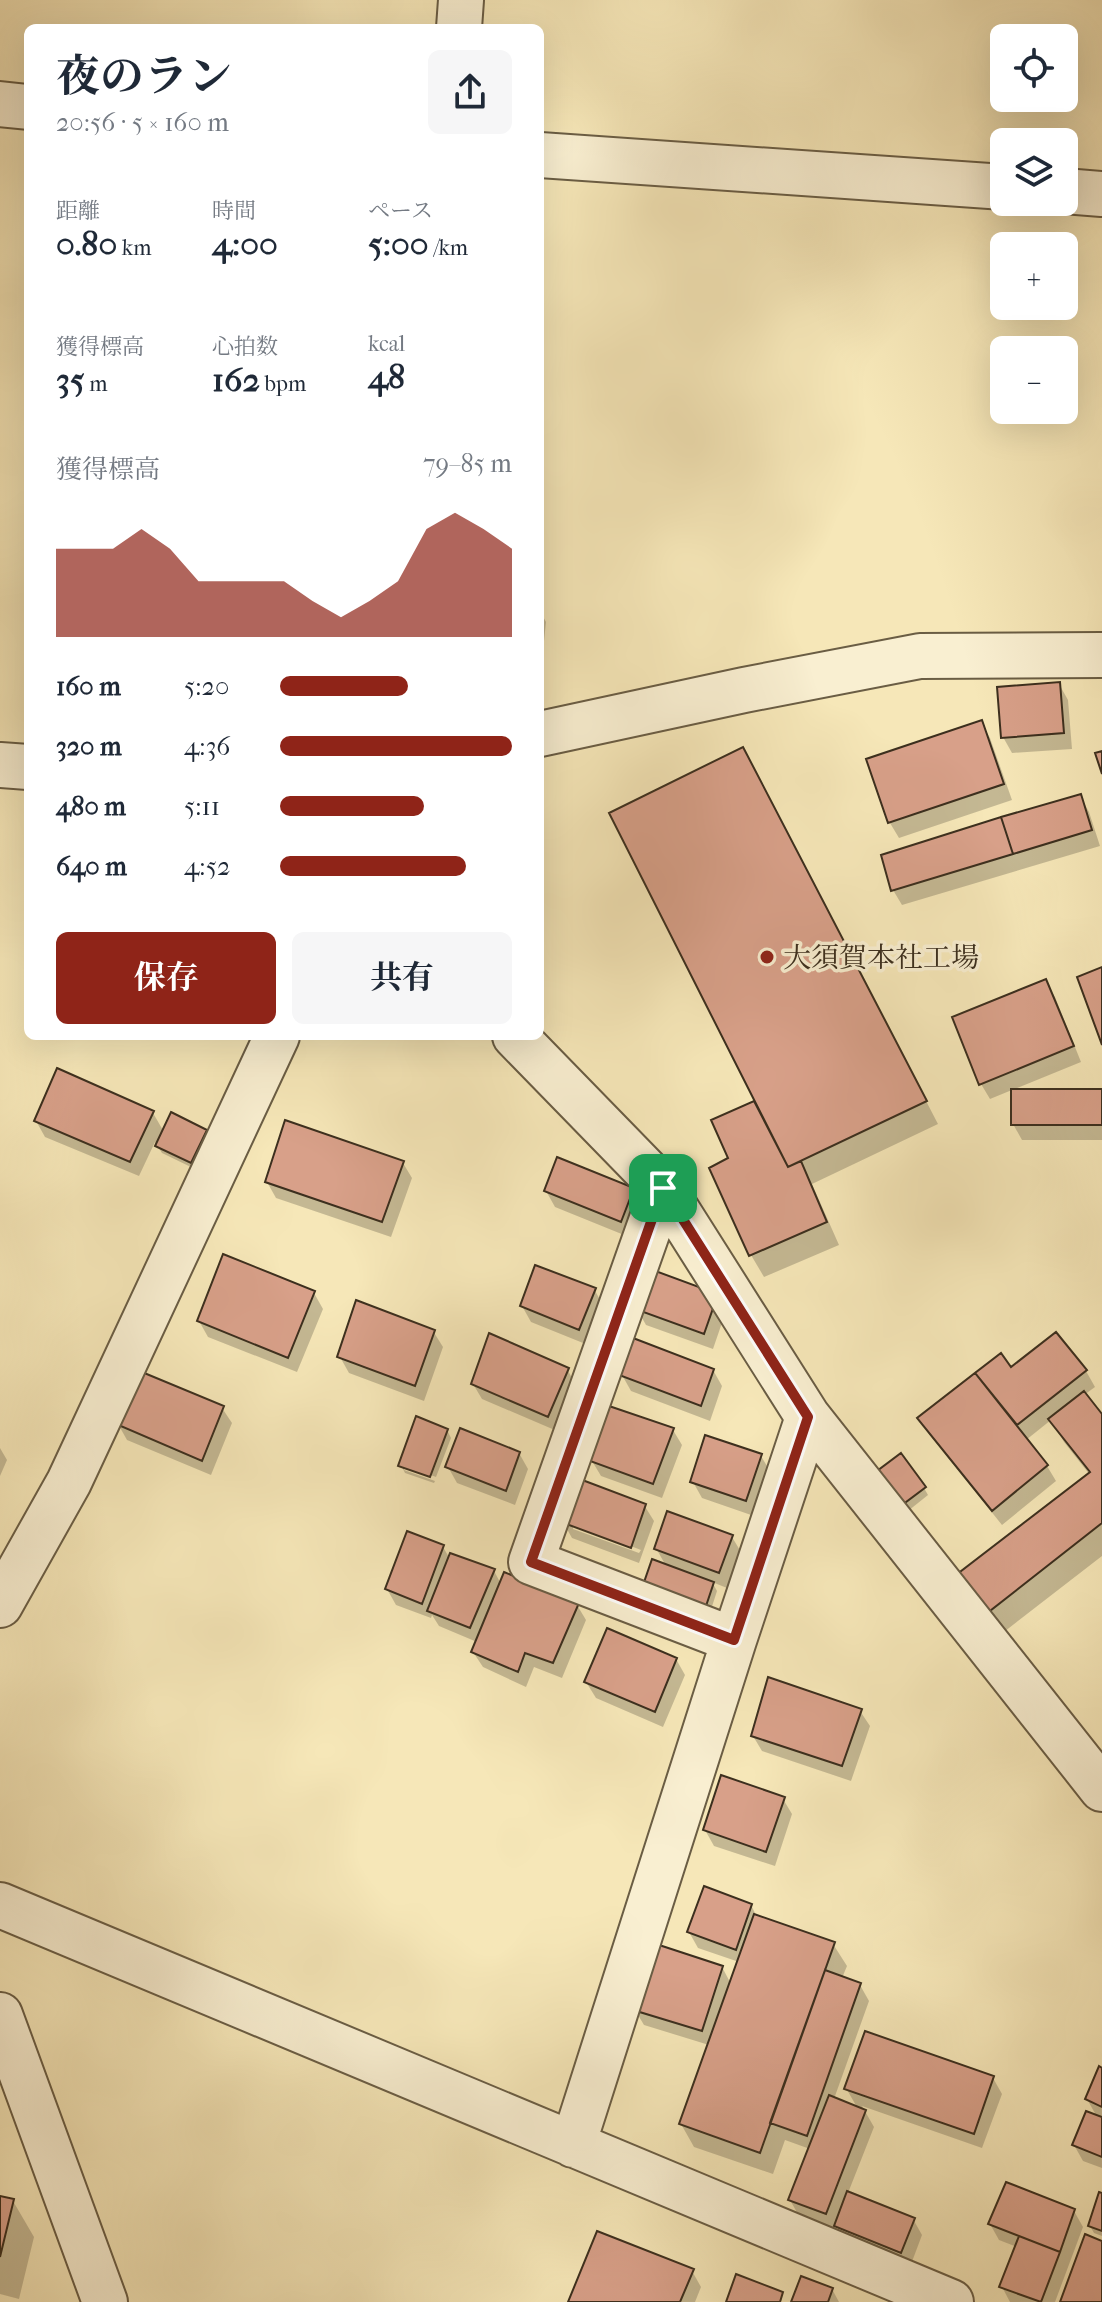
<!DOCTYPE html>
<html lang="ja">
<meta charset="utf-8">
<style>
:root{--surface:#fff;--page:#f6f6f7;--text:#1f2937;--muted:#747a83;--accent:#8f2418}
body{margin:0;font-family:"IM FELL French Canon","Noto Serif JP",serif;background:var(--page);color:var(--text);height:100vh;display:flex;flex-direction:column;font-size:30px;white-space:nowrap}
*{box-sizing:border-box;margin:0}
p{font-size:26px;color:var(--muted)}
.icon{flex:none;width:44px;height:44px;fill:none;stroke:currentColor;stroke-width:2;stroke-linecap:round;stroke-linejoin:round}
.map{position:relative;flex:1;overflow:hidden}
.details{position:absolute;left:24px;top:24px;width:520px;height:1016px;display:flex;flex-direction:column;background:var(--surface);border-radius:12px;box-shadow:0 8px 32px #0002}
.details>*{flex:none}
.controls{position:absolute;left:990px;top:24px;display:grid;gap:16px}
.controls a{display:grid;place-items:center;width:88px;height:88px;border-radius:12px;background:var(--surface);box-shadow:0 8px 32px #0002;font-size:40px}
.pin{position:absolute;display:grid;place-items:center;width:68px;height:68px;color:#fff;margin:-34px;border-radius:16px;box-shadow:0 4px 12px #0006}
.round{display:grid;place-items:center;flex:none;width:84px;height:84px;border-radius:12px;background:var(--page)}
.overview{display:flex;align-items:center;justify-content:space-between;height:136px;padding:0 32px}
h1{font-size:44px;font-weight:700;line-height:60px}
.figures{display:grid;grid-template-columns:repeat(3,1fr);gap:12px;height:136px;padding:8px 32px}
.figures div{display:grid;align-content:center}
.figures b{font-size:34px;font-weight:700}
.figures small{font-size:22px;font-weight:400}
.figures p{font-size:22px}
.chart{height:224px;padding:16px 32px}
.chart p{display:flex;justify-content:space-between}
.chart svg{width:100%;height:144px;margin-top:8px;fill:var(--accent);opacity:.7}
.action{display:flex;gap:16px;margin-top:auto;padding:16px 32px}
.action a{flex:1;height:92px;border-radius:12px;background:var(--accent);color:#fff;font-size:32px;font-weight:700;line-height:92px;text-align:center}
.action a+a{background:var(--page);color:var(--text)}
ul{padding:0 32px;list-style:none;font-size:26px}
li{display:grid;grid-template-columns:128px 96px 1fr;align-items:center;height:60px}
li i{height:20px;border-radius:10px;background:var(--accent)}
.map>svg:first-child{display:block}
.shadow{fill:#0003;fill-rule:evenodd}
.building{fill:#d8a089;stroke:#3c2f1e;stroke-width:2}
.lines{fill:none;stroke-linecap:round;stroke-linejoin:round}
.minor-casing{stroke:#6a5d44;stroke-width:48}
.minor{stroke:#f9efd1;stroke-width:44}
.route-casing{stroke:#fff;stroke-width:16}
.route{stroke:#8f2418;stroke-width:10}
.poi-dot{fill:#8f2418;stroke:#f9efd1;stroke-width:3}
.labels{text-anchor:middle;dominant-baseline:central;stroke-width:7;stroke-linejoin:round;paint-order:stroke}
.poi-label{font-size:28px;fill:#3c2f1e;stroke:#f9efd1;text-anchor:start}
</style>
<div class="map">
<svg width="1102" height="2302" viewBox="0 0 1102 2302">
<rect width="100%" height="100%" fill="#f6e7b8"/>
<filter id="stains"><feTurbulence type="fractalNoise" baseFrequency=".0025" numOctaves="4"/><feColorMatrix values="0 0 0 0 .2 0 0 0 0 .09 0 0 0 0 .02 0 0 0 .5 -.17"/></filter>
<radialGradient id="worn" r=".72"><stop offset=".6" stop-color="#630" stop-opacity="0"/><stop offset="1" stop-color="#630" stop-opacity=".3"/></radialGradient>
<path class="shadow" d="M540 611 546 622 541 670H540Z
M1059 684 1068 700 1072 749 1012 753 1003 737Z
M981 722 990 738 1012 800 899 838 890 823 869 760Z
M755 772 938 1124 812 1184 839 1245 764 1277 751 1255 731 1159 714 1121 757 1102Z
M1080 796 1089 812 1100 846 902 905 893 890Z
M1046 982 1055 997 1081 1062 990 1099 981 1084Z
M1102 1091V1140H1022L1013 1124Z
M153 1113 164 1132H205L210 1139 195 1169 162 1153 155 1142 139 1176 45 1137 36 1121Z
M403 1163 412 1178 391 1237 276 1198 267 1182Z
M632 1189 642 1205 629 1237 555 1207 546 1191Z
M594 1289 603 1305 588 1345 531 1322 522 1306Z
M314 1293 323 1309 297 1372 208 1337 199 1321Z
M717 1295 726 1311 713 1349 646 1325 637 1309Z
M433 1331 443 1347 424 1401 349 1373 340 1357Z
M1056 1335 1086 1371 1095 1387 1084 1395 1102 1417V1556L1000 1635 972 1599 1090 1475 1064 1442 1051 1420 1026 1440 1047 1466 1056 1481 1002 1525 929 1434 920 1419 1000 1356 1011 1370Z
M567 1369 576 1385 557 1431 482 1399 473 1384Z
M713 1370 722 1386 710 1421 631 1391 622 1375Z
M222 1408 232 1423 211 1475 127 1440 118 1424Z
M447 1430 451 1438 436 1477 404 1465V1470L435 1481 434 1483 405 1473 401 1465Z
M673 1430 682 1445 662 1498 601 1476 592 1461Z
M0 1448 7 1460 0 1476Z
M519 1453 528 1469 515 1505 457 1483 448 1467Z
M761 1456 770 1471 754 1516 702 1498 693 1482Z
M884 1479 924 1488 928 1495 908 1511Z
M644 1505 654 1521 639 1563 572 1538 563 1522ZM573 1524 641 1550 639 1553 573 1529Z
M732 1537 741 1552 727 1588 712 1582 717 1591 707 1622 666 1566 656 1548Z
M443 1547 450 1559 494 1571 501 1584 577 1605 586 1620 562 1678 534 1667 526 1687 483 1667 473 1652 477 1642 439 1626 432 1615 431 1618 396 1605 387 1589Z
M676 1659 685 1675 663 1727 596 1698 586 1682Z
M860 1711 870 1726 851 1781 762 1751 753 1736Z
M783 1799 792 1814 775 1866 714 1846 705 1830Z
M751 1905 757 1917 833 1944 847 1966 842 1978 860 1985 869 2001 834 2099 858 2109 846 2088 993 2078 1002 2094 982 2148 862 2106 874 2127 848 2193 913 2219 922 2235 910 2267 845 2242 836 2226 835 2229 799 2216 790 2200 810 2149 785 2140 773 2174 694 2147 681 2124 709 2045 644 2025 635 2010 722 1967 731 1984 739 1962 698 1948 689 1932Z
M1102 2070V2168L1083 2161 1074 2145 1097 2117 1087 2099Z
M1102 2195V2236L1094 2233 1090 2226Z
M0 2198 13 2201 34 2237 19 2299 0 2294Z
M1074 2211 1083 2227 1055 2302H1010L1002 2287 1017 2247 999 2240 990 2224Z
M692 2271 701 2287 695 2302H570Z
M832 2289 839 2302H793Z"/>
<path class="building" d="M1060 682 1064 733 1001 738 997 687Z
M982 720 1004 784 888 823 866 759Z
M743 747 927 1101 788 1167 609 813Z
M1102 751V774L1095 753Z
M1081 794 1092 830 1013 854 1001 817Z
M1001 817 1013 854 891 891 881 855Z
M1102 967V1045L1077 977Z
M1046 979 1074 1046 979 1085 952 1017Z
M57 1068 154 1111 130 1162 34 1121Z
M1011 1089H1102V1125H1011Z
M754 1101 788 1167 801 1161 827 1222 749 1256 709 1168 728 1158 711 1120Z
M171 1112 207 1130 191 1163 155 1146Z
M285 1120 404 1161 382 1222 265 1182Z
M557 1157 634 1188 621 1222 544 1191Z
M223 1254 315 1291 288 1358 197 1321Z
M535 1265 596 1288 579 1330 520 1306Z
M650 1269 718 1294 704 1334 635 1309Z
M356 1300 435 1330 415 1386 337 1357Z
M1056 1332 1087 1370 1017 1425 975 1373 1001 1353 1011 1367Z
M489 1333 569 1368 548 1417 471 1384Z
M633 1338 714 1369 701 1406 619 1375Z
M137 1370 224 1406 202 1461 116 1424Z
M975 1373 1048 1465 992 1511 917 1418Z
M1084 1391 1102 1414V1523L986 1614 956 1575 1090 1472 1048 1419Z
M609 1406 674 1428 653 1484 590 1461Z
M416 1416 448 1429 430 1477 398 1466Z
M460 1428 520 1452 506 1491 445 1467Z
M705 1435 762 1454 746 1501 690 1482Z
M901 1453 926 1487 902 1505 877 1471Z
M577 1478 646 1504 631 1548 561 1522Z
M667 1511 733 1535 719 1573 654 1549Z
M407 1531 444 1545 422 1604 385 1589Z
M450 1553 495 1569 470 1628 427 1611Z
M652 1559 714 1582 703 1615 641 1591Z
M504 1572 579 1603 553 1663 525 1653 518 1672 471 1652Z
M607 1628 677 1658 655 1712 584 1682Z
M768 1677 862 1709 842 1766 751 1736Z
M721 1775 785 1797 766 1852 703 1830Z
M704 1886 752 1904 736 1950 687 1932Z
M754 1914 835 1942 760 2153 679 2124Z
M653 1943 723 1966 702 2031 633 2010Z
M825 1970 861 1983 807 2136 770 2123Z
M865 2031 994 2076 974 2134 844 2089Z
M1099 2066 1102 2068V2107L1085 2099Z
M829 2095 866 2110 826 2214 788 2200Z
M1086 2111 1102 2117V2157L1072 2145Z
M1006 2182 1075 2209 1060 2252 988 2224Z
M847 2191 915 2218 901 2253 834 2226Z
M1099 2192 1102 2193V2231L1088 2226Z
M0 2196 14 2199 0 2257Z
M597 2231 694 2269 680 2302H568Z
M1085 2234 1102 2241V2302H1060Z
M1019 2236 1060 2252 1041 2302 999 2287Z
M736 2274 783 2292 780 2302H726Z
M801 2276 833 2288 828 2302H791Z"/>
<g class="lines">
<g class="minor-casing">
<path id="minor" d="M459 28 461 0
M0 104 28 107
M540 155 1004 187
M1064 191 1102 194
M540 734 744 690 920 656 1102 655
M0 765 28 767
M515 1036 663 1188 808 1417 1102 1789
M663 1188 531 1562 734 1640
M0 1605 69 1482 277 1036
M0 1905 951 2302
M0 2015 105 2302
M573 2145 734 1640 808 1417"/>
</g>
<use href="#minor" class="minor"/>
</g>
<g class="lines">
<g class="route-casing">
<path id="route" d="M663 1188 808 1417 734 1640 531 1562Z"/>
</g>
<use href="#route" class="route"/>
</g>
<circle class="poi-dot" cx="767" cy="957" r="8"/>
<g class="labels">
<g class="poi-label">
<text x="783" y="957">大須賀本社工場</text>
</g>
</g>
<rect width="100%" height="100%" filter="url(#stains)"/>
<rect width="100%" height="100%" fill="url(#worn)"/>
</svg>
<div class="controls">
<a><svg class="icon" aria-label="locate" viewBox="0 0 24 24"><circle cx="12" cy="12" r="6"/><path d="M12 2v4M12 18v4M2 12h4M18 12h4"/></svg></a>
<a><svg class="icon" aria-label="layers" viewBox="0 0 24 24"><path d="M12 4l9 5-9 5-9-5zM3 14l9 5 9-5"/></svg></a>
<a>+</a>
<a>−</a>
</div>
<div class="pin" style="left:663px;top:1188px;background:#1e9e55"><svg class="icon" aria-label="arrive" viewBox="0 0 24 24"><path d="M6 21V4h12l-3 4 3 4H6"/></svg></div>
<section class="details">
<div class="overview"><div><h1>夜のラン</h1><p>20:56 · 5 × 160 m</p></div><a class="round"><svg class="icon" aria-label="share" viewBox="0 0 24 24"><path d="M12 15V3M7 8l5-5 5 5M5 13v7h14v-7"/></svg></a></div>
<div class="figures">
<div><p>距離</p><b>0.80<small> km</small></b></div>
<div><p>時間</p><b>4:00</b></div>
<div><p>ペース</p><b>5:00<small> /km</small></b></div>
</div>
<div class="figures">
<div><p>獲得標高</p><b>35<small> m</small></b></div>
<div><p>心拍数</p><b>162<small> bpm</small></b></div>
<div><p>kcal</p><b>48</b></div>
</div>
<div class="chart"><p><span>獲得標高</span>79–85 m</p>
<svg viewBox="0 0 160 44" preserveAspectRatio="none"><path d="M0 44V17L10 17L20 17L30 11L40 17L50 27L60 27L70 27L80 27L90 33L100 38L110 33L120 27L130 11L140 6L150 11L160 17V44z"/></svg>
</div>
<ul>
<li><b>160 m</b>5:20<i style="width:55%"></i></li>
<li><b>320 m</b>4:36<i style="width:100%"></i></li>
<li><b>480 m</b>5:11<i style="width:62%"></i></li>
<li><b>640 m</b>4:52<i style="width:80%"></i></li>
</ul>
<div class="action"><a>保存</a><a>共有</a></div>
</section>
</div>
